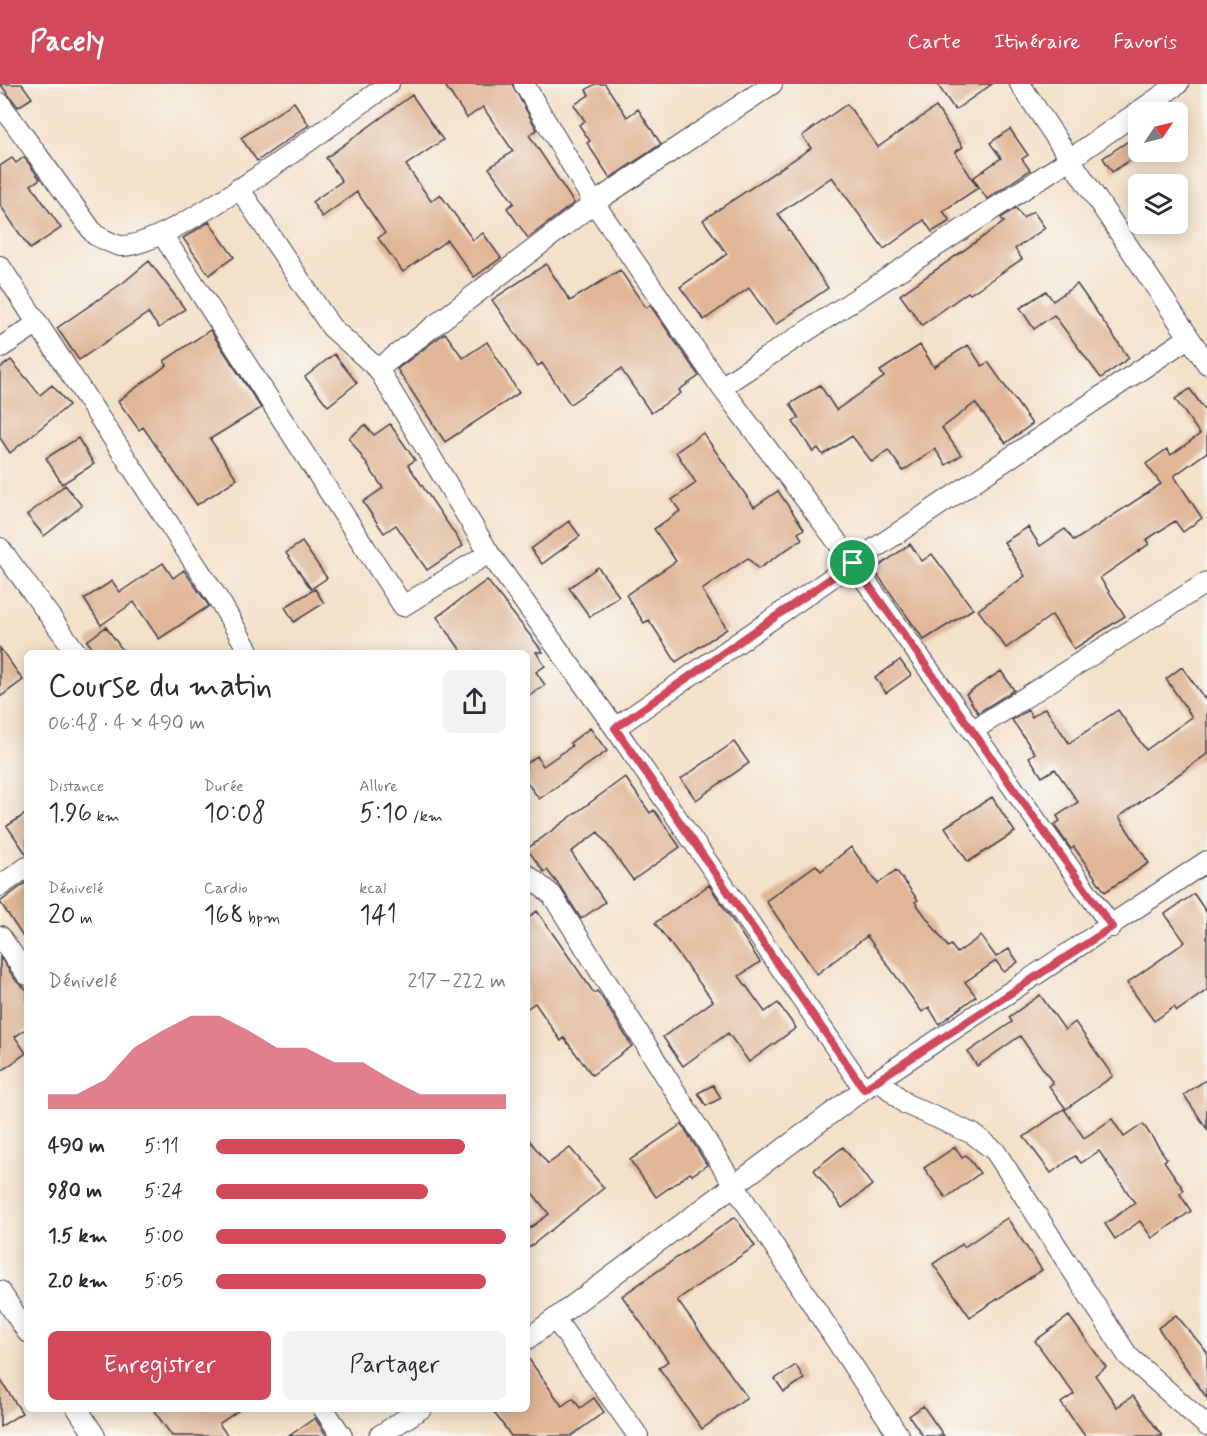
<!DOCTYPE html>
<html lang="fr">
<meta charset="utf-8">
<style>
:root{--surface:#fff;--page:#f2f2f3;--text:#2b2b33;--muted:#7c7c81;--accent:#d1495b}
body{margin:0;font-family:Mynerve,sans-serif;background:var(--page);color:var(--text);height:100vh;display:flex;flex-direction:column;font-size:22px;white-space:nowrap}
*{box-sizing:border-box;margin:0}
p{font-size:20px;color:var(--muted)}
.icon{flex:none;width:33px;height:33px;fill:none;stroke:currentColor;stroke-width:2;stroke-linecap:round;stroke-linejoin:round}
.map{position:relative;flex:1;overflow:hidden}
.details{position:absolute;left:24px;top:566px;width:506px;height:762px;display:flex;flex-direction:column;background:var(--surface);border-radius:9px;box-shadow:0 3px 15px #0003}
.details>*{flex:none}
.needle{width:39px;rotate:55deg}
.tools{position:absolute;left:1128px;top:18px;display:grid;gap:12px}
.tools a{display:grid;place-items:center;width:60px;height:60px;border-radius:9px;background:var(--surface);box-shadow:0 3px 15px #0003;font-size:30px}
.pin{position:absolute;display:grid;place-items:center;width:51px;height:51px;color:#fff;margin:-26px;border:3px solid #fff;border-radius:50%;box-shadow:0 2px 6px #0007}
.round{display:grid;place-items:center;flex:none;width:63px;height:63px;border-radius:9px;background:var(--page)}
.head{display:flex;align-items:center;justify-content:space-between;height:102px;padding:0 24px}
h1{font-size:33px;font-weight:600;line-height:45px}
.figures{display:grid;grid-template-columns:repeat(3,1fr);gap:9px;height:102px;padding:6px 24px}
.figures div{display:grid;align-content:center}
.figures b{font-size:26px;font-weight:600}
.figures small{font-size:16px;font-weight:400}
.figures p{font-size:16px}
.chart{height:168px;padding:12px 24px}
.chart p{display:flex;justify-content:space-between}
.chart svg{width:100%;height:108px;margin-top:6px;fill:var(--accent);opacity:.7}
.primary-button{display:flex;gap:12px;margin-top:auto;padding:12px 24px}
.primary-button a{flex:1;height:69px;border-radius:9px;background:var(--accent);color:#fff;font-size:24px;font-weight:600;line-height:69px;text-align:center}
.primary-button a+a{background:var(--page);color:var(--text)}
ul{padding:0 24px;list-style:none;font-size:20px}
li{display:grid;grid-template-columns:96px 72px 1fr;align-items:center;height:45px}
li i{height:15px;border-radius:8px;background:var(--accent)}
header{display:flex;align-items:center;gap:36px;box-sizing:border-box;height:84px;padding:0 30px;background:var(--accent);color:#fff}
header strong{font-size:28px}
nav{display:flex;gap:33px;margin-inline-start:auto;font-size:21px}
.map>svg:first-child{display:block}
.building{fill:#e0b696}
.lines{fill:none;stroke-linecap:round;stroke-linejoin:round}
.minor-casing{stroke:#423f50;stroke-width:22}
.minor{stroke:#fff;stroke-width:20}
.route-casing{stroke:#fff;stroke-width:12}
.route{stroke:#d1495b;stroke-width:8}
</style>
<header>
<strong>Pacely</strong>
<nav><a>Carte</a><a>Itinéraire</a><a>Favoris</a></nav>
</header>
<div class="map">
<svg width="1207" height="1352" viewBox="0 0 1207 1352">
<rect width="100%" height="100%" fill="#f6f6f2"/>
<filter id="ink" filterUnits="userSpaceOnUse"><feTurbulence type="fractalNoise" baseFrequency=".0167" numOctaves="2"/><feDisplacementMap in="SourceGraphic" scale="12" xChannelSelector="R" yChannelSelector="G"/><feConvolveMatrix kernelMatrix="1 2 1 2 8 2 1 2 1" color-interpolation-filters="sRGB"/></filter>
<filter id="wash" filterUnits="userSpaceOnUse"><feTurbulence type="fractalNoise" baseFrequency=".008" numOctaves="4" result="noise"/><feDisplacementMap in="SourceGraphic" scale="24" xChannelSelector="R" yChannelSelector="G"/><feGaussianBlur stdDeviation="1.35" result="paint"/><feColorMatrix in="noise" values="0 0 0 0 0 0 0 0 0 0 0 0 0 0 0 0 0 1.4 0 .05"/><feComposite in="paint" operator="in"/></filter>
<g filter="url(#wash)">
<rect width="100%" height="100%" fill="#f4e1c9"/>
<g id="blocks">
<path class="building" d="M0 0H22L32 14 18 23Z
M444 0H512L537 46 529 51 574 119 528 154 507 124 514 119 489 84 513 67 483 23 467 34Z
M595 0H605L627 33 638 25 661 60 610 94 587 59 590 57 579 41 585 37 574 21 589 11 586 6Z
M937 0H992L955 26Z
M412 11 443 56 406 81 431 117 440 110 473 156 483 149 501 174 474 193 447 156 403 188 378 154 385 149 357 108 322 133 312 118 342 97 326 74Z
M294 18 309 41 257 77 241 54Z
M847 20 878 63 936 23 963 63 955 68 978 104 943 127 950 137 932 148 924 136 884 165 832 93 778 130 828 204 775 241 749 204 704 236 680 203 727 170 703 136 811 64 802 52Z
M1010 45 1028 71 1022 75 1030 86 987 115 973 94 1001 74 990 59Z
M1133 54 1138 68H1142L1112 88 1103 74Z
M24 73 40 95 31 101 61 144 30 165 0 121V82L12 74 16 79Z
M1016 124 1023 134 1033 127 1045 144 1015 165 1022 175 970 210 968 208 922 241 900 211 1004 138 1001 134Z
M209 138 234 173 209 191 183 154Z
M149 177 185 225 159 244 148 229 79 276 57 244 124 198Z
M546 180 570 217 620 186 646 224 650 221 699 292 679 306 681 309 651 329 621 285 570 320 542 279 538 282 492 216Z
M1077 200 1129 274 1101 294 1054 231 1034 245 1020 224 1046 207 1053 217Z
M210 246 261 324 210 355 237 395 197 421 143 343 139 346 118 317 167 281 164 277Z
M445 249 463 274 487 258 519 309 445 358 397 285Z
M920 261 934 283 968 261 982 282 988 278 1032 340 1006 359 975 319 942 344 961 371 946 381 935 365 903 387 888 366 872 378 852 352 823 371 818 364 813 368 793 338 799 334 790 320 820 301 836 326 884 293 880 287Z
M334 270 357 299 328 322 305 293Z
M11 276 40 311 52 301 69 321 10 369 0 354V284Z
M1190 305 1207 329V368L1174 392 1202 434 1183 448 1175 437 1146 456 1149 460 1100 494 1125 532 1074 565 1052 531 1006 564 978 526 1025 492 1004 458 1028 443 1040 462 1065 445 1074 457 1161 400 1146 380 1167 365 1171 371 1200 350 1175 315Z
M390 340 415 376 408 381 463 462 427 486 396 441 384 449 363 418 383 404 349 354 365 341 374 351Z
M703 349 754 423 778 407 804 445 798 449 802 455 758 485 748 474 702 506 727 545 676 578 649 536 644 539 626 511 676 477 654 445 680 427 672 416 696 399 676 368Z
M78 354 94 380 62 400 46 374Z
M65 401 82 422 44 452 27 431Z
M569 437 580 452 542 480 531 465Z
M302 458 327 494 311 505 286 469Z
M910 460 922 477 932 470 973 525 924 556 874 486Z
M163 479 173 494 184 486 209 522 159 555 134 518 101 541 84 515 112 497 120 508Z
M598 483 619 512 590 533 569 504Z
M487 496 543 568H536L545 582 536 588 545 601 526 614V568H462L437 533Z
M315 505 324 519 294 538 285 523Z
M106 543 124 568H95L87 557Z
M0 564 23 596 0 613Z
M900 576 911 591 886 609 875 594Z
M1182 583 1207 618V670L1119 733 1149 779 1105 808 1074 763 1071 765 1054 741 1060 737 1057 732 1078 718 1055 685 1042 693 1029 673 1035 669 1012 636 1028 626 1032 633 1045 624 1069 659 1118 626 1146 666 1192 633 1166 595Z
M1001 587 1014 606 978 629 966 610Z
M590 644 607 667 539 715 526 697V680L537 672 543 682 572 662 570 659Z
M734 658 749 679 696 716 681 695Z
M625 693 650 729 654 726 680 763 633 796 598 748 571 768 605 818 581 835 562 805 547 786 544 788 527 765Z
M992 713 1015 748 968 778 945 743Z
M27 729V771L7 742Z
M851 763 878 800 896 786 918 816 915 818 948 863 951 861 957 869 981 852 996 873 1009 865 1018 878 1004 888 996 877 965 898 976 912 939 940 929 923 922 928 867 852 817 890 766 817 816 781 821 787Z
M27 798V859L0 818Z
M709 801 760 878 739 892 765 928 778 919 796 944 749 978 728 949 683 982 663 953 713 917 655 839Z
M1194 810 1207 829V906L1177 927 1174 923 1154 937 1127 899 1185 858 1165 830Z
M537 827 594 909 597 907 603 915 632 962 592 991 564 954 561 957 535 919 526 925V835Z
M0 873 17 898 27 906V944L15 953 26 969 0 988Z
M1040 911 1065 946 1075 938 1113 992 1066 1025 1049 1002 1053 999 1020 952 977 982 968 968 1012 938 1009 933Z
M1207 995V1045L1184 1011Z
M713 1001 721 1014 706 1022 698 1009Z
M1064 1025 1084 1054 1112 1035 1124 1053 1143 1040 1167 1075 1164 1077 1184 1106 1180 1110 1191 1127 1152 1154 1140 1137 1115 1155 1105 1140 1135 1119 1099 1067 1081 1079 1075 1072 1051 1089 1024 1053Z
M682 1040 707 1081 692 1091 690 1089 656 1113 630 1076Z
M526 1052 548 1080 570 1064 604 1104 526 1166V1147L549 1130 526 1101Z
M843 1063 872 1101 842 1124 814 1086Z
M955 1063 962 1074 966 1071 980 1089 946 1114 924 1084Z
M735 1133 755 1162 677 1216 747 1313 702 1345 659 1284 668 1277 622 1212Z
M1007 1134 1042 1186 970 1233 933 1180 962 1160 964 1163Z
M1176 1231 1207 1268V1314L1158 1244Z
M1069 1232 1106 1283 1095 1291 1117 1323 1133 1312 1162 1352H1085L1061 1319 1074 1310 1035 1257Z
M526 1271 562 1322 573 1314 580 1324 594 1314 604 1328 571 1352H511L491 1324H526Z
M796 1281 804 1295 784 1308 775 1295Z
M0 1295 22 1329 0 1343Z
M923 1322 944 1352H923L909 1332Z
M152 1324H242L219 1340 228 1352H172Z
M315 1334 327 1352H289Z"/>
</g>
</g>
<g filter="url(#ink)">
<use href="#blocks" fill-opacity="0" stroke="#423f50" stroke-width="1.5"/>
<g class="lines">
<g class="minor-casing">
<path id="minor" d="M524 0 594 119 721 303 853 479 1112 843
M1020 0 1207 280
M0 19 95 151C102 154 113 161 121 162 173 163 339 34 389 0
M239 104 331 243 378 285 489 469 615 644 864 1005
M162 150 403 522 489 469
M0 182 222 521 249 568
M0 264 38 239
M378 285 594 119 772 0
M721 303 1070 75 1178 0
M0 464 76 568
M615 644 853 479 1188 254
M972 647 1207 498
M526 790 552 811 734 1101 899 1352
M0 802 27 783
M0 852 27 891
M879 996 906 1020 973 1050 995 1067 1128 1272 1207 1342
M0 1207 27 1248
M556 1236 638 1352
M526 1256 864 1005 1207 777
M77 1324 95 1352
M323 1324 342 1352
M379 1352 422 1324"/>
</g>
<use href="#minor" class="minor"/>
</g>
</g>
<g class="lines" filter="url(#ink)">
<g class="route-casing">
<path id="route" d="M853 479 1112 843 864 1005 615 644Z"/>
</g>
<use href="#route" class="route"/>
</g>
</svg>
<div class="tools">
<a><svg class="needle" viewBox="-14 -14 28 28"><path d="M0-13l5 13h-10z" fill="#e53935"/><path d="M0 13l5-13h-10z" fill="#7c7c81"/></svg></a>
<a><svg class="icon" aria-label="layers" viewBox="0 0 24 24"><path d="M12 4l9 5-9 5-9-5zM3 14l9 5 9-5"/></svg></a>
</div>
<div class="pin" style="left:853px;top:479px;background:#1e9e55"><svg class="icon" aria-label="arrive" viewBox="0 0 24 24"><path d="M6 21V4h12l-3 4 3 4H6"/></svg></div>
<section class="details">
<div class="head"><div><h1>Course du matin</h1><p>06:48 · 4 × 490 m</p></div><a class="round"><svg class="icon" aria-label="share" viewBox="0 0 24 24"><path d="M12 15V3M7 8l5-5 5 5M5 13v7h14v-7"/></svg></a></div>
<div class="figures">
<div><p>Distance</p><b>1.96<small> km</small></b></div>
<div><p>Durée</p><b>10:08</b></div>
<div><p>Allure</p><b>5:10<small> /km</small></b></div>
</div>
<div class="figures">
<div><p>Dénivelé</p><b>20<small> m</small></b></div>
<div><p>Cardio</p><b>168<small> bpm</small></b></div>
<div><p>kcal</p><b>141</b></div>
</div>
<div class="chart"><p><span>Dénivelé</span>217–222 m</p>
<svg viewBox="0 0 160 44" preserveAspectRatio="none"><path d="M0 44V38L10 38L20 32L30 19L40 12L50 6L60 6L70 12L80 19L90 19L100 25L110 25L120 32L130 38L140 38L150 38L160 38V44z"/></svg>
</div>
<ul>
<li><b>490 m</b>5:11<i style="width:86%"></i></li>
<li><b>980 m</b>5:24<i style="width:73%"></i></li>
<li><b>1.5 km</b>5:00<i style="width:100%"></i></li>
<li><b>2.0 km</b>5:05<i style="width:93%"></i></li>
</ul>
<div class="primary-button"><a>Enregistrer</a><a>Partager</a></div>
</section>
</div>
